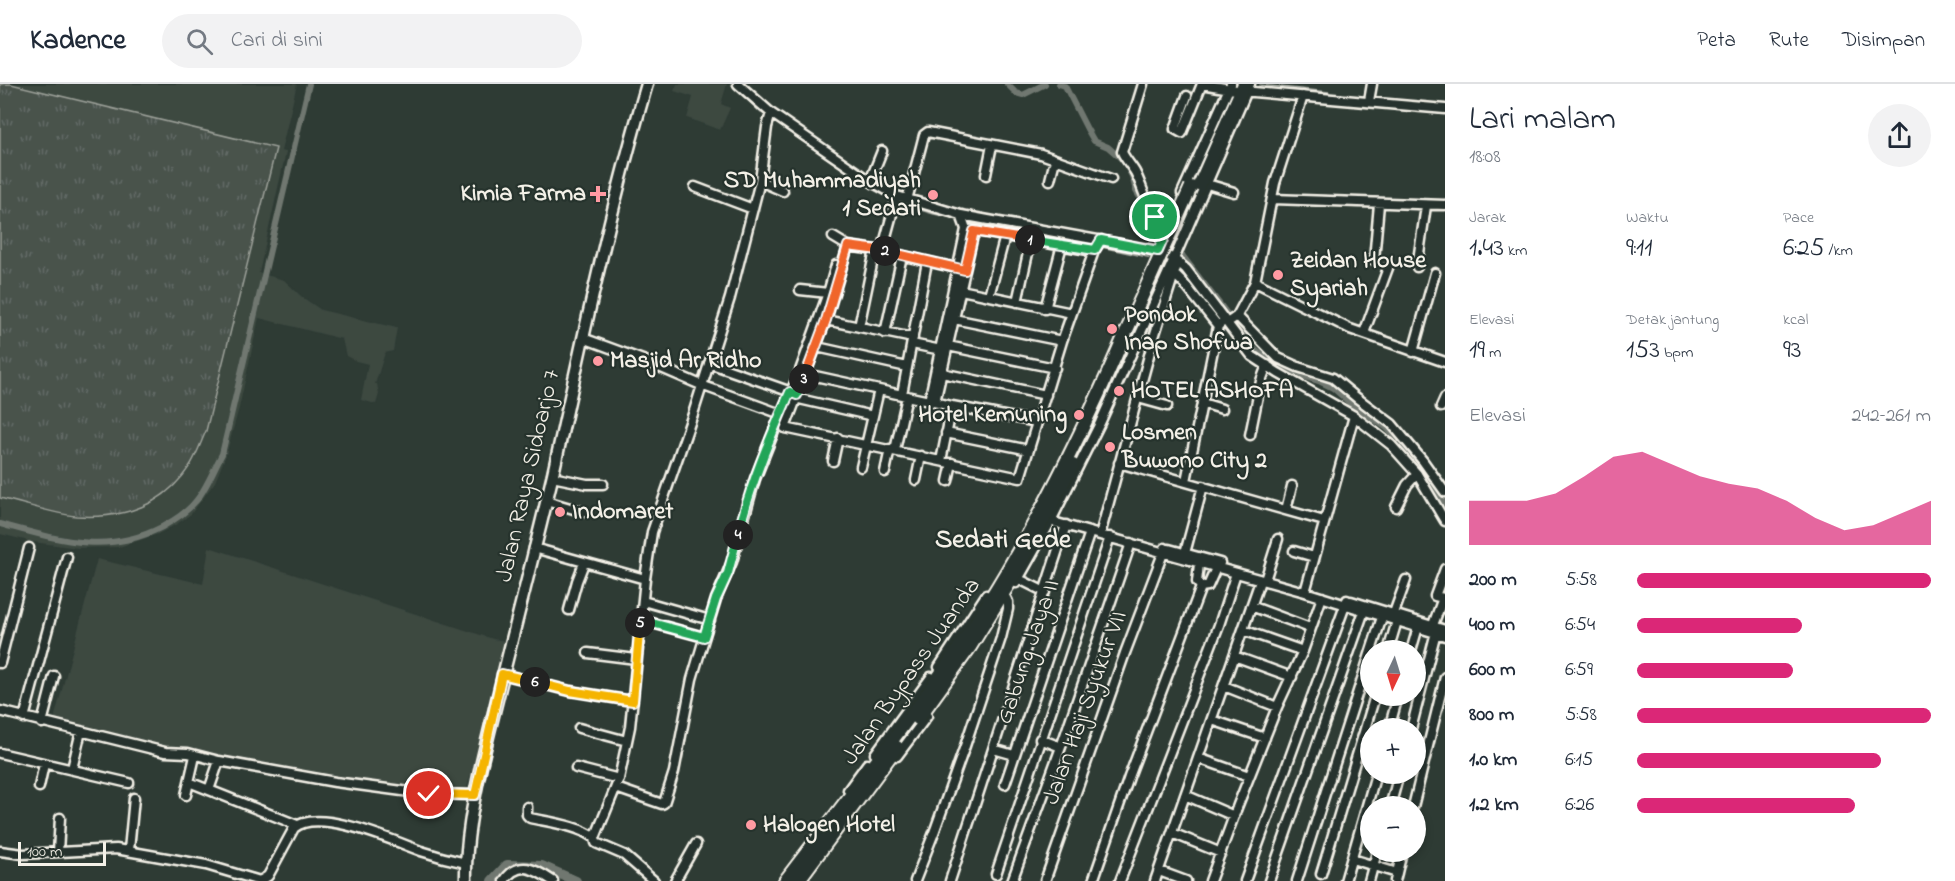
<!DOCTYPE html>
<html lang="id">
<meta charset="utf-8">
<style>
:root{--surface:#fff;--page:#f2f2f3;--text:#1f2937;--muted:#747a83;--line:#e0e1e3;--accent:#db2777}
body{margin:0;font-family:"Indie Flower",sans-serif;background:var(--page);color:var(--text);height:100vh;display:flex;flex-direction:column;font-size:22px;white-space:nowrap}
*{box-sizing:border-box;margin:0}
p{font-size:20px;color:var(--muted)}
.icon{flex:none;width:33px;height:33px;fill:none;stroke:currentColor;stroke-width:2;stroke-linecap:round;stroke-linejoin:round}
.map{position:relative;flex:1;overflow:hidden}
.details{display:flex;flex-direction:column;background:var(--surface);width:510px}
.details>*{flex:none}
.needle{width:39px;rotate:184deg}
.fabs{position:absolute;left:1360px;top:556px;display:grid;gap:12px}
.fabs a{display:grid;place-items:center;width:66px;height:66px;border-radius:50%;background:var(--surface);box-shadow:0 3px 9px #0003;font-size:30px}
.scale{position:absolute;left:18px;bottom:15px;width:88px;box-sizing:border-box;padding-left:6px;border:3px solid #f4f1e8;border-top:0;font-size:16px;line-height:21px;white-space:nowrap;color:#f4f1e8;-webkit-text-stroke:4px #26332d;paint-order:stroke}
.pin{position:absolute;display:grid;place-items:center;width:51px;height:51px;color:#fff;margin:-26px;border:3px solid #fff;border-radius:50%;box-shadow:0 2px 6px #0007}
.km{position:absolute;width:30px;height:30px;margin:-15px;border-radius:50%;background:#222;color:#fff;font-size:16px;line-height:30px;text-align:center}
.round{display:grid;place-items:center;flex:none;width:63px;height:63px;border-radius:32px;background:var(--page)}
.head{display:flex;align-items:center;justify-content:space-between;height:102px;padding:0 24px}
h1{font-size:33px;font-weight:600;line-height:45px}
.figures{display:grid;grid-template-columns:repeat(3,1fr);gap:9px;height:102px;padding:6px 24px}
.figures div{display:grid;align-content:center}
.figures b{font-size:26px;font-weight:600}
.figures small{font-size:16px;font-weight:400}
.figures p{font-size:16px}
.chart{height:168px;padding:12px 24px}
.chart p{display:flex;justify-content:space-between}
.chart svg{width:100%;height:108px;margin-top:6px;fill:var(--accent);opacity:.7}
ul{padding:0 24px;list-style:none;font-size:20px}
li{display:grid;grid-template-columns:96px 72px 1fr;align-items:center;height:45px}
li i{height:15px;border-radius:8px;background:var(--accent)}
header{display:flex;align-items:center;gap:36px;box-sizing:border-box;height:84px;padding:0 30px;background:var(--surface);border-bottom:2px solid var(--line)}
header strong{font-size:28px}
nav{display:flex;gap:33px;margin-inline-start:auto;font-size:21px}
.search{width:420px;height:54px;background:var(--page);display:flex;align-items:center;gap:15px;box-sizing:border-box;padding:0 21px;border-radius:33px;color:var(--muted);font-size:22px}
main{display:flex;flex:1;min-height:0}
.map>svg:first-child{display:block}
.built{fill:#3c4841}
.grass{fill:url(#grass-tufts);stroke:#9ea29a;stroke-width:1.5}
.lines{fill:none;stroke-linecap:round;stroke-linejoin:round}
.stream{stroke:#a4a8a0;stroke-width:1.5}
.canal{stroke:#6f7770;stroke-width:6}
.river{stroke:#6f7770;stroke-width:10}
.minor-casing{stroke:#f4f1e8;stroke-width:13}
.major-casing{stroke:#f4f1e8;stroke-width:15}
.highway-casing{stroke:#f4f1e8;stroke-width:16}
.minor{stroke:#26332d;stroke-width:8}
.major{stroke:#26332d;stroke-width:10}
.highway{stroke:#26332d;stroke-width:12}
.highway-bridge-casing{stroke:#f4f1e8;stroke-width:16;stroke-linecap:butt}
.highway-bridge{stroke:#26332d;stroke-width:12}
.split-1-casing{stroke:#fff;stroke-width:12}
.split-2-casing{stroke:#fff;stroke-width:12}
.split-3-casing{stroke:#fff;stroke-width:12}
.split-4-casing{stroke:#fff;stroke-width:12}
.split-5-casing{stroke:#fff;stroke-width:12}
.split-6-casing{stroke:#fff;stroke-width:12}
.split-7-casing{stroke:#fff;stroke-width:12}
.split-1{stroke:#22a559;stroke-width:8}
.split-2{stroke:#f0652b;stroke-width:8}
.split-3{stroke:#f0652b;stroke-width:8}
.split-4{stroke:#22a559;stroke-width:8}
.split-5{stroke:#22a559;stroke-width:8}
.split-6{stroke:#f5b400;stroke-width:8}
.split-7{stroke:#f5b400;stroke-width:8}
.poi-dot{fill:#ff9aa2;stroke:#26332d;stroke-width:2}
.labels{text-anchor:middle;dominant-baseline:central;stroke-width:4.5;stroke-linejoin:round;paint-order:stroke}
.poi-label{font-size:24px;font-weight:bold;fill:#f4f1e8;stroke:#26332d;text-anchor:start}
.street-label{font-size:24px;fill:#f4f1e8;stroke:#26332d}
.quarter-label{font-size:27px;font-weight:bold;fill:#f4f1e8;stroke:#26332d}
</style>
<header>
<strong>Kadence</strong>
<div class="search"><svg class="icon" aria-label="search" viewBox="0 0 24 24"><circle cx="10" cy="10" r="6"/><path d="M15 15l6 6"/></svg>Cari di sini</div>
<nav><a>Peta</a><a>Rute</a><a>Disimpan</a></nav>
</header>
<main>
<div class="map">
<svg width="1445" height="797" viewBox="0 0 1445 797">
<defs>
<pattern id="grass-tufts" width="24" height="20" patternUnits="userSpaceOnUse" patternTransform="scale(1.5)"><rect width="24" height="20" fill="#48524c"/><path d="M3 7l-1-3M5 7V3M7 7l1-3M15 17l-1-3M17 17v-4M19 17l1-3" fill="none" stroke="#636b66"/></pattern>
</defs>
<rect width="100%" height="100%" fill="#2e3b34"/>
<filter id="ink" filterUnits="userSpaceOnUse"><feTurbulence type="fractalNoise" baseFrequency=".0167" numOctaves="2"/><feDisplacementMap in="SourceGraphic" scale="12" xChannelSelector="R" yChannelSelector="G"/><feConvolveMatrix kernelMatrix="1 2 1 2 8 2 1 2 1" color-interpolation-filters="sRGB"/></filter>
<g filter="url(#ink)">
<path class="built" d="M0 0H297L281 67 286 68 259 189 284 196 302 213 321 226 397 244 393 267 385 269 375 300H377L379 310 376 320 361 316 368 280 356 277 346 272 342 255 259 234 239 324 226 371 215 398 191 430 177 440 158 450 119 463 78 464 33 458 0 450Z
M677 0H727L721 20 730 24 720 46 687 34 693 13 674 7Z
M209 463 493 555 507 557 467 704 433 705 398 703 348 695 319 693 228 676 181 663 166 666 53 639 97 475 203 500Z"/>
<path class="grass" d="M0 0H11L276 64 206 347C201 358 197 370 191 380 165 422 123 435 76 432 53 430 23 419 0 414Z"/>
<g class="lines">
<path class="stream" d="M731 0 761 29
M1260 1 1329 8
M773 37 870 104 891 115
M904 121 934 130 958 135
M966 136 1094 162
M1101 163 1152 174
M1179 185 1198 210
M1223 242 1239 261
M1254 278 1262 285
M1268 289 1285 298
M1356 340 1374 353"/>
<path class="canal" d="M1007 0 1016 9 1023 11 1045 0
M1059 0 1065 2 1087 45 1094 57 1108 63 1124 77 1132 92 1136 107 1157 142
M1182 171 1255 266 1281 286 1319 297 1333 304 1350 319 1387 344 1411 372 1445 419
M0 440C56 455 106 472 162 443 173 437 187 428 195 418 206 406 214 384 222 370L309 0"/>
<path class="river" d="M492 797 507 781 542 782 576 797"/>
<g class="minor-casing">
<path id="minor" d="M738 0 771 29 864 93 897 112 961 131 1158 167 1174 175 1186 185 1252 272 1278 289 1354 332 1391 361 1417 390 1445 437
M1143 0 1122 68C1125 75 1131 81 1135 88 1145 107 1147 131 1168 144
M1187 12 1175 45 1182 49 1202 0 1242 7 1445 25
M1369 17 1372 0
M986 91 992 61
M1050 96 1055 76
M760 97 783 107
M870 97 882 67
M1207 100 1234 108
M695 103 753 125
M1182 109 1231 0
M1273 115 1445 121
M907 116 924 51 928 48 1041 70 1111 95
M970 146 1094 167
M833 153 848 162 882 167 961 185
M848 162 826 236 785 344 1020 394 1062 257 1094 167 1101 156
M882 167 897 112
M1374 176 1379 120
M1417 183 1426 122
M1172 188 1186 202 1218 242
M1255 198 1350 245 1445 278
M956 205 1072 229
M828 209 836 181
M989 212 1005 152
M1017 218 1031 156
M1045 225 1062 161
M1237 232 1278 274 1298 283 1333 294 1357 314 1392 340 1423 377 1445 408
M954 235 1062 257
M826 236 913 254
M1227 239 1237 232 1255 198 1275 99 1303 12
M859 243 875 166
M885 249 902 172
M1364 249 1388 184
M583 254 643 276 701 301 781 330
M912 260 946 267
M948 262 1055 284
M817 263 907 283
M1413 268 1435 189
M709 279 794 309
M942 289 1046 311
M806 290 952 322 1037 338
M902 310 927 178
M795 314 873 332
M1138 314 1167 322
M929 317 966 145 961 131
M935 318 974 147
M1202 319 1222 325
M1441 323 1445 314
M946 349 1029 366
M1250 351 1261 297 1267 281
M895 366 907 312
M833 377 838 354
M941 377 952 322
M1119 379 1324 437
M861 383 879 306
M885 388 890 365
M552 393 587 400H603
M916 396 921 372
M948 397 952 379
M1186 397 1218 242 1225 236
M546 417 584 428
M1396 423 1407 401 1417 390
M1286 426 1292 402
M1046 436 1305 508 1445 552
M1100 451 1154 253 1176 184
M534 464 645 495
M1169 465 1220 479
M1294 467 1314 473
M1185 469 1203 402
M1199 480 1197 498 1201 503 1208 502 1216 484
M1266 493 1278 455
M1019 495 1045 508
M1016 499 1051 437 1100 339 1174 175 1250 0
M1305 508 1354 332
M643 517 710 536
M1351 517 1445 546
M1251 522 1310 544
M569 526 577 497 584 479
M1394 529 1406 496
M641 536 704 553
M1433 541 1443 514 1435 512 1445 485
M1243 546 1303 567
M1371 567 1384 527
M1388 567 1397 537
M1411 567 1418 543
M588 569 636 575
M1234 572 1292 593
M0 579 29 464
M939 583 986 511
M502 590 570 607 632 617
M1224 602 1277 623
M0 627 165 668 188 669 219 677 335 698 425 710 475 711
M24 634 67 473
M1212 636 1265 654
M42 639 54 592
M579 644 627 657
M1389 645 1398 612
M1411 645 1437 544
M1040 655 1061 663
M993 665 1014 671
M0 669 129 699
M875 670 931 593
M897 672 927 632
M1198 674 1249 692
M576 684 619 695
M72 685 81 647
M189 698 297 741
M1005 700 1090 448
M39 703 44 680
M616 704 662 720 664 719 674 688 692 595 716 515 732 478 755 395 781 330 798 292 828 209 800 206
M209 706 219 677
M848 706 867 680
M186 711 195 672
M1185 711 1234 732
M527 723V731L530 734C548 738 581 742 595 754L596 759 624 771 654 797
M1390 723 1399 690
M1413 723 1445 593
M1172 749 1221 769
M595 754 619 695 630 643 645 495 652 448 693 330 730 214 760 97 767 43 771 29
M129 766 134 714
M0 767 23 770 116 765 206 781 260 797 268 792 294 744C318 723 394 757 421 767 436 772 451 776 466 779
M58 768 60 734
M1352 775 1397 789
M1159 787 1186 797
M996 790 1110 453
M1321 790 1375 612
M504 797C519 775 535 785 553 797
M675 797 696 760
M915 797 935 746 965 662 1001 554 1008 525V518L1006 514
M950 797 1066 441
M1012 797 1061 663 1131 459
M1045 797 1125 569 1165 464
M1093 797 1129 693 1201 503
M1120 797 1219 541 1236 489
M1155 797 1260 497
M1210 797 1238 721 1277 623 1303 567 1322 513
M1245 797 1347 516
M1269 797 1364 527
M1297 797 1371 567
M1345 797 1376 690
M1369 797 1377 768
M1395 797 1402 768"/>
</g>
<g class="major-casing">
<path id="major" d="M466 797C465 759 473 719 481 682 504 584 530 487 553 390 582 260 609 128 647 0"/>
</g>
<g class="highway-casing">
<path id="highway" d="M1197 106 1244 0
M918 635 970 563 1015 490 1073 381
M785 797C862 696 943 596 1007 487 1051 412 1089 334 1123 255
M798 797 897 663"/>
</g>
<use href="#minor" class="minor"/>
<use href="#major" class="major"/>
<use href="#highway" class="highway"/>
<g class="highway-bridge-casing">
<path id="highway-bridge" d="M1123 255 1191 103"/>
</g>
<use href="#highway-bridge" class="highway-bridge"/>
</g>
</g>
<g class="lines" filter="url(#ink)">
<g class="split-1-casing">
<path id="split-1" d="M1030 156 1095 166 1101 156 1158 167 1168 144 1155 133"/>
</g>
<g class="split-2-casing">
<path id="split-2" d="M885 167 965 186 974 147 1030 156"/>
</g>
<g class="split-3-casing">
<path id="split-3" d="M804 295 826 236 848 162 885 167"/>
</g>
<g class="split-4-casing">
<path id="split-4" d="M738 451C750 401 770 354 790 308L797 311 804 295"/>
</g>
<g class="split-5-casing">
<path id="split-5" d="M640 539 641 536 704 553 716 515 728 489 738 451"/>
</g>
<g class="split-6-casing">
<path id="split-6" d="M535 598 570 607 633 617 640 539"/>
</g>
<g class="split-7-casing">
<path id="split-7" d="M429 710 475 711 502 590 535 598"/>
</g>
<use href="#split-1" class="split-1"/>
<use href="#split-2" class="split-2"/>
<use href="#split-3" class="split-3"/>
<use href="#split-4" class="split-4"/>
<use href="#split-5" class="split-5"/>
<use href="#split-6" class="split-6"/>
<use href="#split-7" class="split-7"/>
</g>
<g class="poi-dot">
<path d="M595 101h6v6h6v6h-6v6h-6v-6h-6v-6h6z"/>
<circle cx="933" cy="111" r="6"/>
<circle cx="1278" cy="191" r="6"/>
<circle cx="1112" cy="245" r="6"/>
<circle cx="598" cy="277" r="6"/>
<circle cx="1119" cy="307" r="6"/>
<circle cx="1079" cy="331" r="6"/>
<circle cx="1110" cy="363" r="6"/>
<circle cx="560" cy="428" r="6"/>
<circle cx="751" cy="741" r="6"/>
</g>
<g class="labels">
<g class="poi-label">
<text x="921" y="97" text-anchor="end">SD Muhammadiyah<tspan x="921" dy="28">1 Sedati</tspan></text>
<text x="586" y="110" text-anchor="end">Kimia Farma</text>
<text x="1290" y="177">Zeidan House<tspan x="1290" dy="28">Syariah</tspan></text>
<text x="1124" y="231">Pondok<tspan x="1124" dy="28">Inap Shofwa</tspan></text>
<text x="610" y="277">Masjid Ar Ridho</text>
<text x="1131" y="307">HOTEL ASHOFA</text>
<text x="1067" y="331" text-anchor="end">Hotel Kemuning</text>
<text x="1122" y="349">Losmen<tspan x="1122" dy="28">Buwono City 2</tspan></text>
<text x="572" y="428">Indomaret</text>
<text x="763" y="741">Halogen Hotel</text>
</g>
<g class="street-label">
<text transform="translate(529 392) rotate(-77)">Jalan Raya Sidoarjo 7</text>
<text transform="translate(1029 568) rotate(-71)">Gabung Jaya II</text>
<text transform="translate(912 588) rotate(-55)">Jalan Bypass Juanda</text>
<text transform="translate(1086 624) rotate(-70)">Jalan Haji Syukur VII</text>
</g>
<g class="quarter-label">
<text x="1003" y="456">Sedati Gede</text>
</g>
</g>
</svg>
<div class="fabs">
<a><svg class="needle" viewBox="-14 -14 28 28"><path d="M0-13l5 13h-10z" fill="#e53935"/><path d="M0 13l5-13h-10z" fill="#747a83"/></svg></a>
<a>+</a>
<a>−</a>
</div>
<div class="scale">100 m</div>
<div class="pin" style="left:1155px;top:133px;background:#1e9e55"><svg class="icon" aria-label="arrive" viewBox="0 0 24 24"><path d="M6 21V4h12l-3 4 3 4H6"/></svg></div>
<div class="pin" style="left:429px;top:710px;background:#d93025"><svg class="icon" aria-label="check" viewBox="0 0 24 24"><path d="M5 12l5 5 9-10"/></svg></div>
<b class="km" style="left:1030px;top:156px">1</b>
<b class="km" style="left:885px;top:167px">2</b>
<b class="km" style="left:804px;top:295px">3</b>
<b class="km" style="left:738px;top:451px">4</b>
<b class="km" style="left:640px;top:539px">5</b>
<b class="km" style="left:535px;top:598px">6</b>
</div>
<section class="details">
<div class="head"><div><h1>Lari malam</h1><p>18:08</p></div><a class="round"><svg class="icon" aria-label="share" viewBox="0 0 24 24"><path d="M12 15V3M7 8l5-5 5 5M5 13v7h14v-7"/></svg></a></div>
<div class="figures">
<div><p>Jarak</p><b>1.43<small> km</small></b></div>
<div><p>Waktu</p><b>9:11</b></div>
<div><p>Pace</p><b>6:25<small> /km</small></b></div>
</div>
<div class="figures">
<div><p>Elevasi</p><b>19<small> m</small></b></div>
<div><p>Detak jantung</p><b>153<small> bpm</small></b></div>
<div><p>kcal</p><b>93</b></div>
</div>
<div class="chart"><p><span>Elevasi</span>242–261 m</p>
<svg viewBox="0 0 160 44" preserveAspectRatio="none"><path d="M0 44V26L10 26L20 26L30 23L40 16L50 8L60 6L70 11L80 16L90 19L100 21L110 26L120 33L130 38L140 36L150 31L160 26V44z"/></svg>
</div>
<ul>
<li><b>200 m</b>5:58<i style="width:100%"></i></li>
<li><b>400 m</b>6:54<i style="width:56%"></i></li>
<li><b>600 m</b>6:59<i style="width:53%"></i></li>
<li><b>800 m</b>5:58<i style="width:100%"></i></li>
<li><b>1.0 km</b>6:15<i style="width:83%"></i></li>
<li><b>1.2 km</b>6:26<i style="width:74%"></i></li>
</ul>
</section>
</main>
